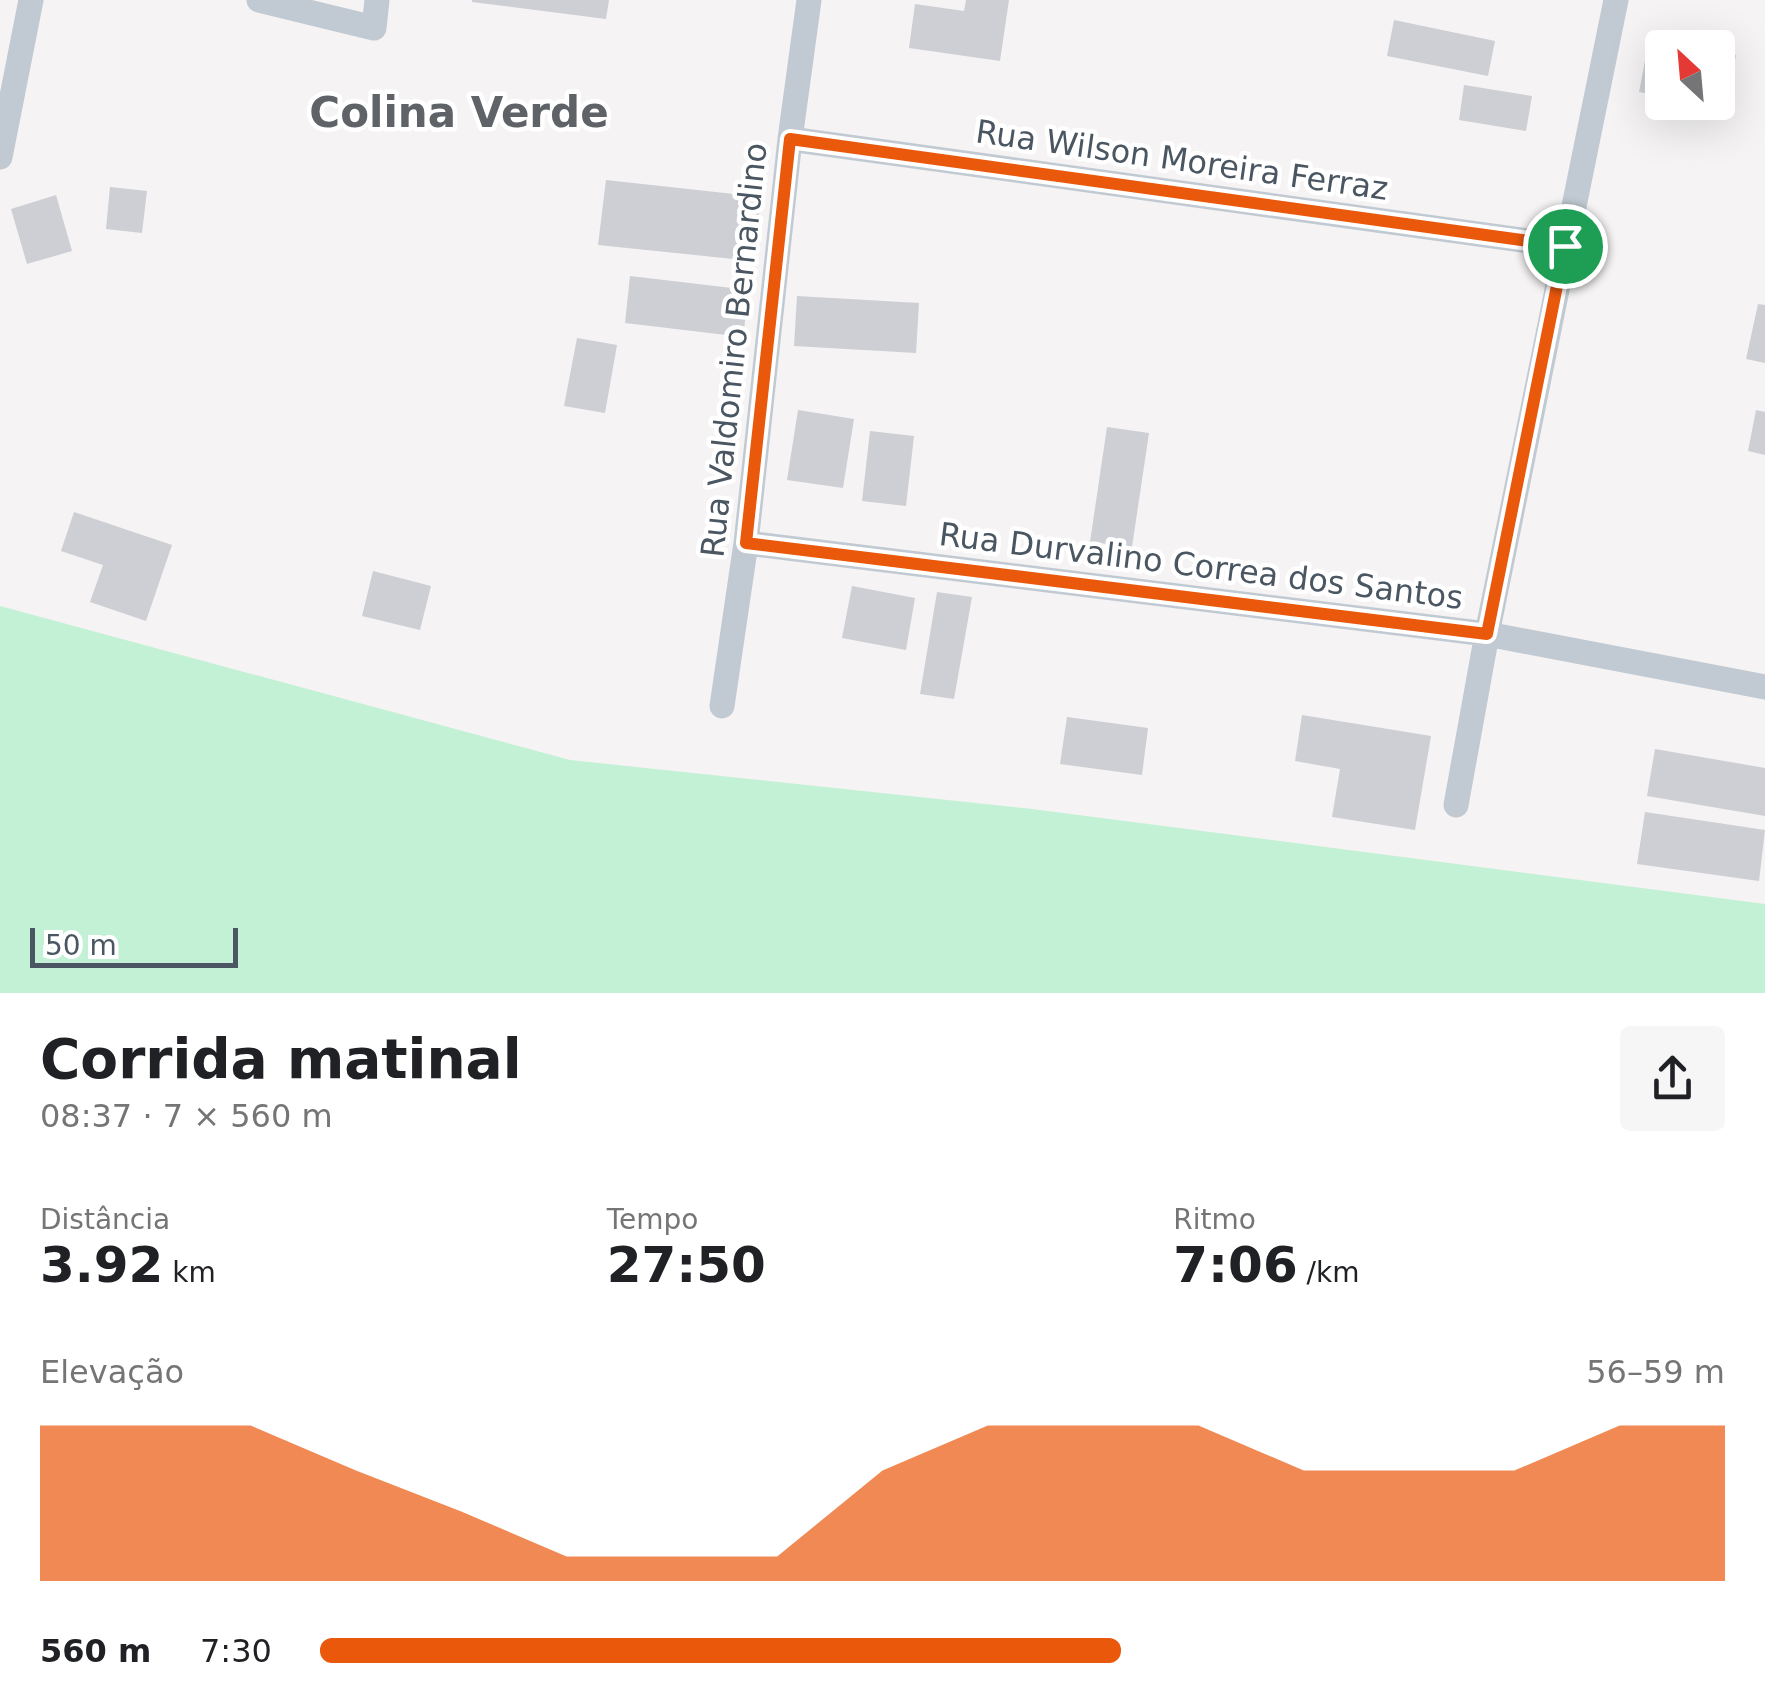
<!DOCTYPE html>
<html lang="pt">
<meta charset="utf-8">
<style>
:root{--surface:#fff;--page:#f6f6f6;--text:#202124;--muted:#757577;--accent:#ea580c}
body{margin:0;font-family:"DejaVu Sans",sans-serif;background:var(--page);color:var(--text);height:100vh;display:flex;flex-direction:column;font-size:38px;white-space:nowrap}
*{box-sizing:border-box;margin:0}
p{font-size:32px;color:var(--muted)}
.icon{flex:none;width:55px;height:55px;fill:none;stroke:currentColor;stroke-width:2;stroke-linecap:round;stroke-linejoin:round}
.map{position:relative;height:993px;overflow:hidden}
.sheet{display:flex;flex-direction:column;background:var(--surface);flex:1}
.sheet>*{flex:none}
.needle{width:65px;rotate:334deg}
.fabs{position:absolute;left:1645px;top:30px;display:grid;gap:20px}
.fabs a{display:grid;place-items:center;width:90px;height:90px;border-radius:10px;background:var(--surface);box-shadow:0 10px 40px #0002;font-size:50px}
.scale{position:absolute;left:30px;bottom:25px;width:208px;box-sizing:border-box;padding-left:10px;border:5px solid #4a5661;border-top:0;font-size:28px;line-height:35px;white-space:nowrap;color:#4a5661;-webkit-text-stroke:8px #fff;paint-order:stroke}
.pin{position:absolute;display:grid;place-items:center;width:85px;height:85px;color:#fff;margin:-42px;border:5px solid #fff;border-radius:50%;box-shadow:0 2px 10px #0007}
.round{display:grid;place-items:center;flex:none;width:105px;height:105px;border-radius:10px;background:var(--page)}
.summary{display:flex;align-items:center;justify-content:space-between;height:170px;padding:0 40px}
h1{font-size:55px;font-weight:700;line-height:75px}
.metrics{display:grid;grid-template-columns:repeat(3,1fr);gap:15px;height:170px;padding:10px 40px}
.metrics div{display:grid;align-content:center}
.metrics b{font-size:50px;font-weight:700}
.metrics small{font-size:28px;font-weight:400}
.metrics p{font-size:28px}
.chart{height:280px;padding:20px 40px}
.chart p{display:flex;justify-content:space-between}
.chart svg{width:100%;height:180px;margin-top:10px;fill:var(--accent);opacity:.7}
ul{padding:0 40px;list-style:none;font-size:32px}
li{display:grid;grid-template-columns:160px 120px 1fr;align-items:center;height:75px}
li i{height:25px;border-radius:12px;background:var(--accent)}
.map>svg:first-child{display:block}
.green{fill:#c3f1d5}
.building{fill:#cdcfd5}
.lines{fill:none;stroke-linecap:round;stroke-linejoin:round}
.minor{stroke:#c1cad2;stroke-width:25}
.route-casing{stroke:#fff;stroke-width:20}
.route{stroke:#ea580c;stroke-width:12}
.labels{text-anchor:middle;dominant-baseline:central;stroke-width:9;stroke-linejoin:round;paint-order:stroke}
.street-label{font-size:32px;fill:#4a5661;stroke:#fff}
.district-label{font-size:42px;font-weight:bold;fill:#5f6368;stroke:#fff}
</style>
<div class="map">
<svg width="1765" height="993" viewBox="0 0 1765 993">
<rect width="100%" height="100%" fill="#f5f3f3"/>
<path class="green" d="M0 606 570 760 1032 809 1765 904V993H0Z"/>
<path class="building" d="M472 0H609L606 19 472 2Z
M966 0H1009L1000 61 909 48 915 4 964 11Z
M1394 20 1495 41 1488 76 1387 56Z
M1649 40 1683 46V48H1662V96L1639 92Z
M1718 52 1736 55 1727 108 1710 104V102H1718Z
M1464 85 1532 96 1526 131 1459 120Z
M606 180 761 197 753 261 598 245Z
M110 187 147 191 142 233 106 229Z
M56 195 72 251 27 264 11 209Z
M630 276 749 290 743 337 625 323Z
M797 296 919 303 916 353 794 346Z
M1758 304 1765 305V363L1746 359Z
M577 338 617 345 605 413 564 406Z
M798 410 854 419 843 488 787 480Z
M1756 410 1765 412V455L1748 451Z
M1107 427 1149 433 1132 547 1090 542Z
M870 431 914 436 906 506 862 501Z
M74 512 172 545 146 621 90 602 103 565 61 551Z
M373 571 431 586 420 630 362 616Z
M852 586 915 598 906 650 842 638Z
M937 592 972 597 954 699 920 694Z
M1302 715 1431 736 1415 830 1332 817 1340 769 1295 761Z
M1067 717 1148 728 1142 775 1060 764Z
M1655 749 1765 768V816L1647 796Z
M1645 812 1765 830 1759 881 1637 864Z"/>
<g class="lines">
<path class="minor" d="M259 0 374 28 377 0
M790 139 1565 246
M0 157 31 0
M746 543 1487 634 1765 687
M722 706 746 543 790 139 809 0
M1456 805 1487 634 1616 0"/>
</g>
<g class="lines">
<g class="route-casing">
<path id="route" d="M790 139 1565 246 1487 634 746 543Z"/>
</g>
<use href="#route" class="route"/>
</g>
<g class="labels">
<g class="street-label">
<text transform="translate(1182 160) rotate(8)">Rua Wilson Moreira Ferraz</text>
<text transform="translate(734 350) rotate(-84)">Rua Valdomiro Bernardino</text>
<text transform="translate(1201 566) rotate(7)">Rua Durvalino Correa dos Santos</text>
</g>
<g class="district-label">
<text x="459" y="112">Colina Verde</text>
</g>
</g>
</svg>
<div class="fabs">
<a><svg class="needle" viewBox="-14 -14 28 28"><path d="M0-13l5 13h-10z" fill="#e53935"/><path d="M0 13l5-13h-10z" fill="#757577"/></svg></a>
</div>
<div class="scale">50 m</div>
<div class="pin" style="left:1565px;top:246px;background:#1e9e55"><svg class="icon" aria-label="arrive" viewBox="0 0 24 24"><path d="M6 21V4h12l-3 4 3 4H6"/></svg></div>
</div>
<section class="sheet">
<div class="summary"><div><h1>Corrida matinal</h1><p>08:37 · 7 × 560 m</p></div><a class="round"><svg class="icon" aria-label="share" viewBox="0 0 24 24"><path d="M12 15V3M7 8l5-5 5 5M5 13v7h14v-7"/></svg></a></div>
<div class="metrics">
<div><p>Distância</p><b>3.92<small> km</small></b></div>
<div><p>Tempo</p><b>27:50</b></div>
<div><p>Ritmo</p><b>7:06<small> /km</small></b></div>
</div>
<div class="chart"><p><span>Elevação</span>56–59 m</p>
<svg viewBox="0 0 160 44" preserveAspectRatio="none"><path d="M0 44V6L10 6L20 6L30 17L40 27L50 38L60 38L70 38L80 17L90 6L100 6L110 6L120 17L130 17L140 17L150 6L160 6V44z"/></svg>
</div>
<ul>
<li><b>560 m</b>7:30<i style="width:57%"></i></li>
</ul>
</section>
